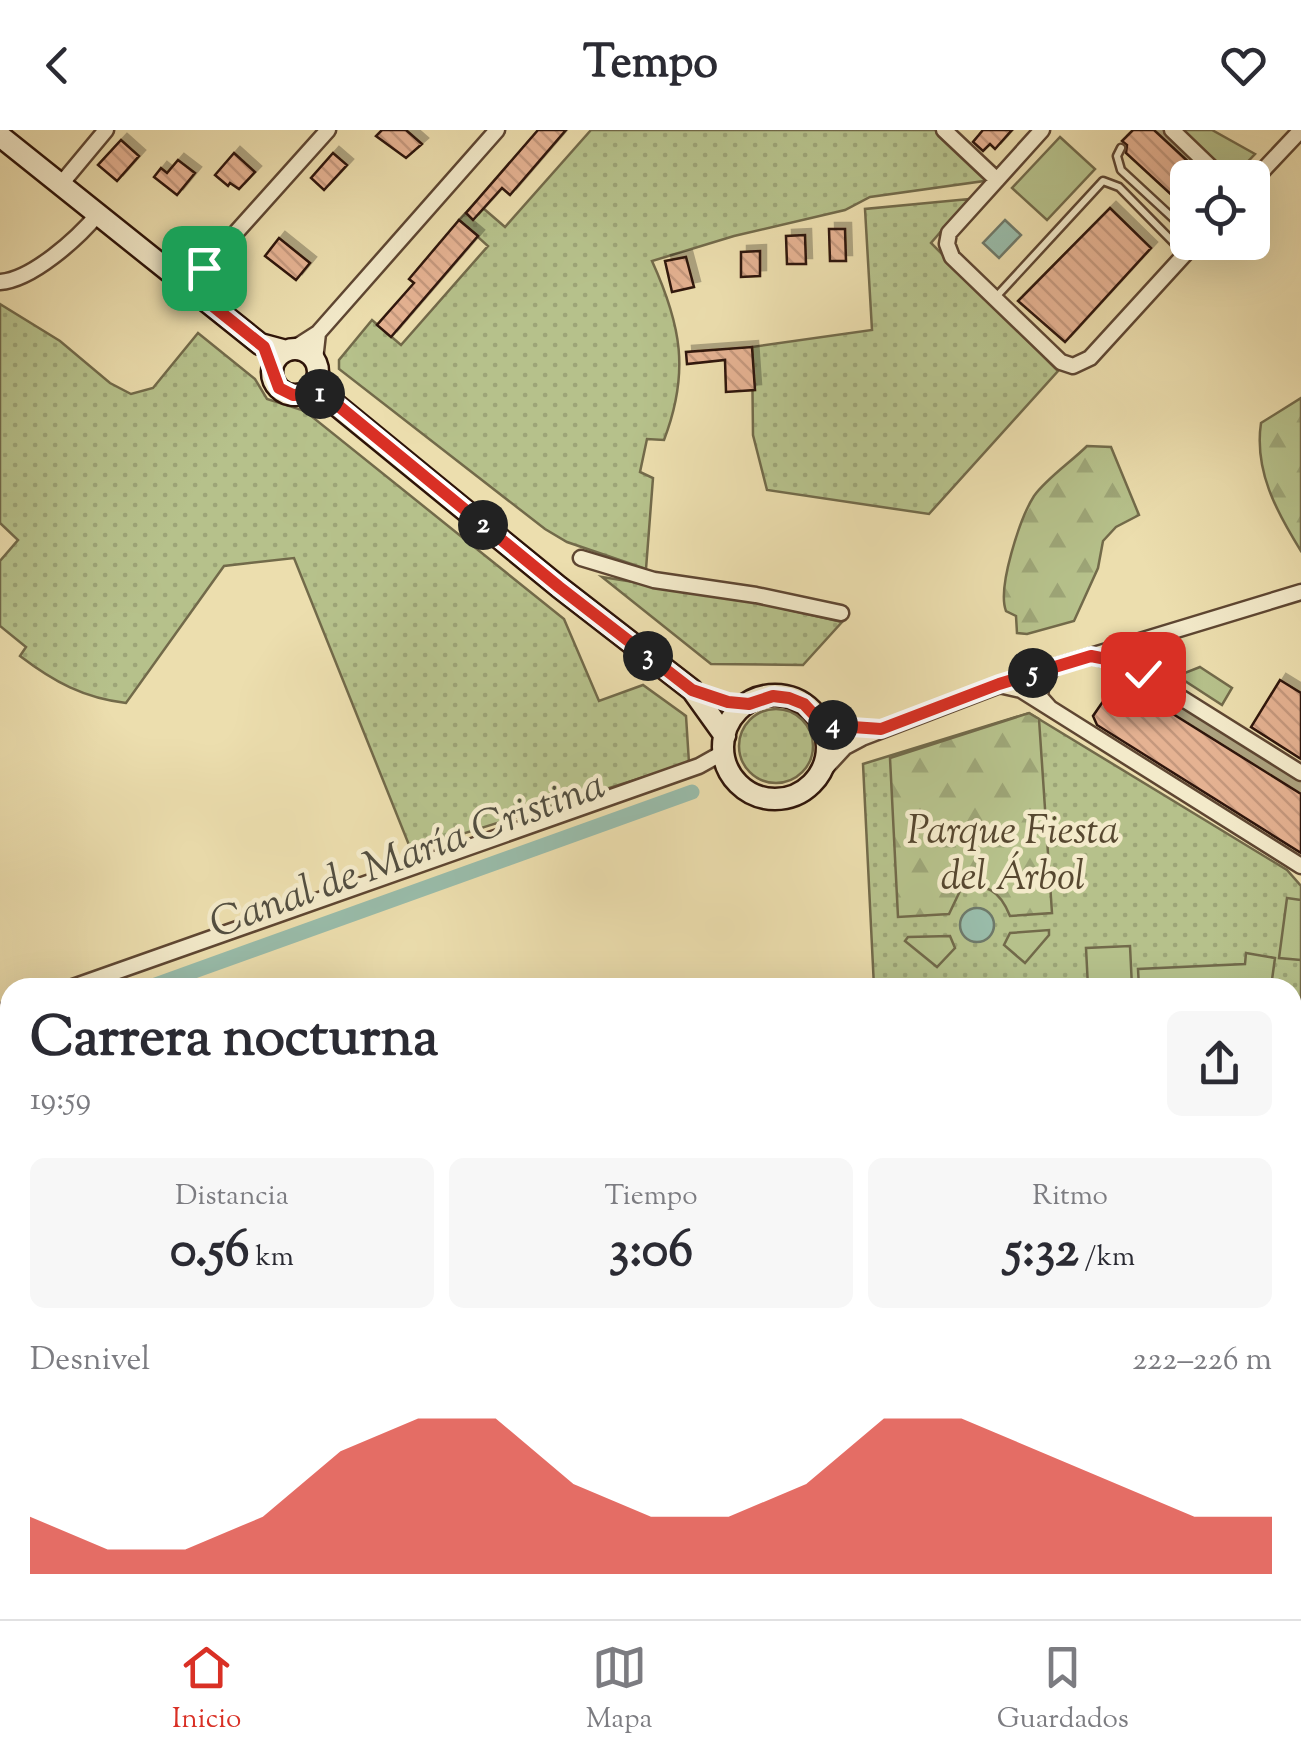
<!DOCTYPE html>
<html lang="es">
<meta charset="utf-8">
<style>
:root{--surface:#fff;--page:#f7f7f7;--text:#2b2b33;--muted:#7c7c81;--line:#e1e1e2;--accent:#d93025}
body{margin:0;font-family:"Sorts Mill Goudy",serif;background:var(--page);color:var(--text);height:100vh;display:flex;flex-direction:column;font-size:38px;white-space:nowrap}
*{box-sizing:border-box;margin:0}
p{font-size:32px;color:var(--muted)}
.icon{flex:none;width:55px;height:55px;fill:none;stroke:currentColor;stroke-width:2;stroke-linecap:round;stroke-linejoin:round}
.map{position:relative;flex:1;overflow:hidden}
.sheet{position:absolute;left:0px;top:848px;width:1302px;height:642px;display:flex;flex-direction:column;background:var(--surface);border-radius:30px 30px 0 0;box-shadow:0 10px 40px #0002}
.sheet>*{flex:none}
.buttons{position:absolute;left:1170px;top:30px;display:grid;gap:20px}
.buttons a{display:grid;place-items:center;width:100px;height:100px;border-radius:15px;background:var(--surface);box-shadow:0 10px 40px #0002;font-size:50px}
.pin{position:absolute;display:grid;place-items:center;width:85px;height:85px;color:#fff;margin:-42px;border-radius:20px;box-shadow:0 5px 15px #0006}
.km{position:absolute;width:50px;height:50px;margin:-25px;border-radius:50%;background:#222;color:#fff;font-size:28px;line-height:50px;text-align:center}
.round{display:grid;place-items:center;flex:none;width:105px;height:105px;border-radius:15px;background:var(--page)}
.overview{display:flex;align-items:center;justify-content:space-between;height:170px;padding:0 30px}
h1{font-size:55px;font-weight:700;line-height:75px}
.figures{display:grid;grid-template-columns:repeat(3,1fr);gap:15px;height:170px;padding:10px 30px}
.figures div{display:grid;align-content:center;border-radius:15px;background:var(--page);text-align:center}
.figures b{font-size:50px;font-weight:700}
.figures small{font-size:28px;font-weight:400}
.figures p{font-size:28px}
.chart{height:280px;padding:20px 30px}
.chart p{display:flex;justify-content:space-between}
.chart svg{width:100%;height:180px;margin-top:10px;fill:var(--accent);opacity:.7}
header{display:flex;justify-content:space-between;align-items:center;height:130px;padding:0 30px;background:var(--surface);font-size:45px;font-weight:700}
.dock{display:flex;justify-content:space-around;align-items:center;height:140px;border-top:2px solid var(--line);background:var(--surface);font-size:28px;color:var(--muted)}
.dock a{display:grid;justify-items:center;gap:5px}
.dock .current{color:var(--accent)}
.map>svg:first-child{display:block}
.grass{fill:url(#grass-dots);stroke:#726a4a;stroke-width:2.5}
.forest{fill:url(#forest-firs);stroke:#726a4a;stroke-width:2.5}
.garden{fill:#b6c18b;stroke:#726a4a;stroke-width:2.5}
.water{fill:#99bcaa;stroke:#6e796a;stroke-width:2.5}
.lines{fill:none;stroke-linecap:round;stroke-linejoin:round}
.canal{stroke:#99bcaa;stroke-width:15}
.building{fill:url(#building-back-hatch);stroke:#2e1409;stroke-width:2.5;filter:url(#shadow)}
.lane-casing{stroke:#5e4632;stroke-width:11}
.street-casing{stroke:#5e4632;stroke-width:19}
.secondary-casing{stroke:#2e1409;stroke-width:25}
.primary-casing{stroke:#2e1409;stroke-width:28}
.highway-casing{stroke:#2e1409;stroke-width:30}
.lane{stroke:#f3eaca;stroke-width:6}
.street{stroke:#f3eaca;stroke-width:14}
.secondary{stroke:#f3eaca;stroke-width:20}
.primary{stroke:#ecdeae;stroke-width:22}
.highway{stroke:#ecdeae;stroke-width:25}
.route-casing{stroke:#fff;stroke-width:20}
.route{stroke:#d93025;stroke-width:12}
.labels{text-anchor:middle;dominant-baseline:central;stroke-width:9;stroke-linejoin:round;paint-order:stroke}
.park-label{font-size:40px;font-style:italic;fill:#574830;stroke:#f3eaca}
.water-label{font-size:42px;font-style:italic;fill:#534f41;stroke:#f3eaca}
</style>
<header><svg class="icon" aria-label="back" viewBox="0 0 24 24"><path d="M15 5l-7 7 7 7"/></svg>Tempo<svg class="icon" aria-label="heart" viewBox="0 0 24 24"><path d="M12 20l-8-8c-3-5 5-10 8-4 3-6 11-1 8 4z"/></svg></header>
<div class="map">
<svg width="1301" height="1489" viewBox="0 0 1301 1489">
<defs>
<pattern id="grass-dots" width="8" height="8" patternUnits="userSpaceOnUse" patternTransform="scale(2.5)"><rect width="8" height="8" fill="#b6c18b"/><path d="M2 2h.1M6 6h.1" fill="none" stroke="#9da577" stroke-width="1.8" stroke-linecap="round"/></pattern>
<pattern id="forest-firs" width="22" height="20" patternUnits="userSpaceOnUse" patternTransform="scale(2.5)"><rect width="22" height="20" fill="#b6c18b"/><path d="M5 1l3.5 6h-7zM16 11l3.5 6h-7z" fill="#9da577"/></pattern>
<pattern id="building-back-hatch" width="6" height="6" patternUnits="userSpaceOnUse" patternTransform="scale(2.5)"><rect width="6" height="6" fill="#e5b292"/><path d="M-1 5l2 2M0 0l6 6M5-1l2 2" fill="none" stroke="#c5987d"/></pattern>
<filter id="shadow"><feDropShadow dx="6" dy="-6" stdDeviation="0" flood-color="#0004"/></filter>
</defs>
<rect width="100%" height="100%" fill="#ecdeae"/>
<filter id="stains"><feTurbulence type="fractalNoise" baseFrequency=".002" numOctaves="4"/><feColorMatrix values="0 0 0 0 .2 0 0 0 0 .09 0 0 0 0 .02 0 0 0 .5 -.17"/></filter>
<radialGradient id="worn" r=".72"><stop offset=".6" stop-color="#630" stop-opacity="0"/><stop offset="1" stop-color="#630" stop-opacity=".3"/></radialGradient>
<path class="grass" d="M591 0H940L991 50 870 67 845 80 734 106 652 131C681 195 690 242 664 310L647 309 640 342 653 348 646 439 567 412 545 399 339 239V230L372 190 401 215 488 116 459 90 476 72 505 97Z
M969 69 931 113 1058 241 929 384 767 360 753 305 752 217 872 200 865 79Z
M0 174 60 211 110 253 131 264 153 258 198 203 255 249 267 269 305 281 564 489 599 571 643 555 686 586 689 633 411 720 294 428 224 436 126 573C84 568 54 552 20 526L26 517 0 496V431L18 410 0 393Z
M602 447 742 469 842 492 803 535 711 534Z
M739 616a37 37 0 1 1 74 0a37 37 0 1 1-74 0Z
M1029 583 1287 740 1301 756V1174H1292V858L874 857 863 634Z"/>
<path class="forest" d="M1301 268V421C1276 381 1254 340 1261 293Z
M1087 316 1111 317 1139 385 1116 397 1103 411 1098 438 1074 491 1027 504 1017 503 1016 486 1006 481C997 458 1020 388 1034 366 1047 348 1071 332 1087 316Z
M1029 583 1039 589 1052 783 1010 786C1000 761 986 751 960 761L949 784 898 787 890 628Z"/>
<path class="garden" d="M1182 0H1212L1255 24 1233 47Z
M1060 7 1095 39 1047 90 1012 58Z
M1200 537 1232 558 1222 575 1182 549V544Z
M1287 768 1301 770V830L1279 828Z
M1049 800V805L1025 833 1004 815 1010 803Z
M950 806 955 818 937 837 905 811 908 807Z
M1130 816 1132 857H1088L1086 818Z
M1246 823 1275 828 1271 857H1139L1138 839 1245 834Z"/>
<path class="water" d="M1005 90 1021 105 999 128 983 113Z
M960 795a17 17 0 1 1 34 0a17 17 0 1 1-34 0Z"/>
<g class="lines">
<path class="canal" d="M147 858 692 662
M0 910 10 907"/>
</g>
<path class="building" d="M382 0H406L422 14 406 28 376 6Z
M538 0H566L510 65 502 58 473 90 466 83Z
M983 0H1012L995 19 990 14 983 21 973 12Z
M1133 0H1154L1206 48H1188V57L1176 69 1126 23 1127 15 1122 11Z
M121 10 139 26 117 51 98 35Z
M234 23 255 42 239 59 230 53 228 56 215 45Z
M333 23 347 35 324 60 311 48Z
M178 30 195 43 177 65 154 47 161 38 167 43Z
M1110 78 1151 118 1065 212 1018 171Z
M459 90 478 106 391 207 377 195 414 153 409 149Z
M829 99H845L846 131H830Z
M805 105 806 134H787L786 106Z
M279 108 310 133 296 150 265 126Z
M760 121V146L741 147V122Z
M686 127 694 157 672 162 665 131Z
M752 217 755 260 726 262 725 230 687 234 686 222Z
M1280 550 1301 563V629L1251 597Z
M1133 559 1301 664V723L1097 595 1093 586 1106 567Z"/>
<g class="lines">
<g class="lane-casing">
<path id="lane" d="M1121 18 1117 26 1121 40 1188 102
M995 168 1103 51 1119 57 1184 123"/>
</g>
<g class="street-casing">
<path id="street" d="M944 0 997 50
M1042 0 949 103 947 114 952 127 1061 232 1073 236 1090 228 1196 112
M1172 0 1222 48
M1252 52 1301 0
M61 54 106 0
M0 152C32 150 78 108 98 84
M188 156 328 0
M293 219 318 203 497 0
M315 230 318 203
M581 428 654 450 756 465 841 483
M1094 526 1132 537 1301 643
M999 555 1021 560 1301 736
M1049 577 1040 567C1041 552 1044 546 1055 537
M819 591 839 596 875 599
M821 643 845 617 862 608 1018 548 1301 462
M70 858 699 636 724 622
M0 882 10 878
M1292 1409 1301 1332
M1292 1424 1301 1425
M915 1480 916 1489
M1144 1489 1145 1480
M1284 1489 1285 1480"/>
</g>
<g class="secondary-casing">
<path id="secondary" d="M0 6 260 214 286 221
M272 242a23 23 0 1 1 46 0a23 23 0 1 1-46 0Z
M316 251 329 269 559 457 692 560 725 606
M723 617a52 52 0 1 1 104 0a52 52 0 1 1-104 0Z"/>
</g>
<g class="primary-casing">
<path id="primary" d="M1292 1190H1301"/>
</g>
<g class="highway-casing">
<path id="highway" d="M0 1338 10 1337"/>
</g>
<use href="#lane" class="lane"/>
<use href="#street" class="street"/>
<use href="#secondary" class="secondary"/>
<use href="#primary" class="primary"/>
<use href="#highway" class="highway"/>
</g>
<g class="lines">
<g class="route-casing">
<path id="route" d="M204 138 188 156 264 217 279 258 293 265 324 264 559 457 692 560 728 572 749 574 773 566 789 568 804 574 819 590 838 596 881 599 999 554 1091 526 1121 532 1143 544"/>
</g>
<use href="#route" class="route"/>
</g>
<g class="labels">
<g class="park-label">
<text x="1013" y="703">Parque Fiesta<tspan x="1013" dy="46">del Árbol</tspan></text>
</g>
<g class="water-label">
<text transform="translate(408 727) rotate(-20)">Canal de María Cristina</text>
</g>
</g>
<rect width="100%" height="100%" filter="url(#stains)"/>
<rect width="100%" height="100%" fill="url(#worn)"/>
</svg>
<div class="buttons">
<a><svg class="icon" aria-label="locate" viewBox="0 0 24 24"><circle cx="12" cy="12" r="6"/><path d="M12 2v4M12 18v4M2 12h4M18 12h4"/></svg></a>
</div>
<div class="pin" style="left:204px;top:138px;background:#1e9e55"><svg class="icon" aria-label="arrive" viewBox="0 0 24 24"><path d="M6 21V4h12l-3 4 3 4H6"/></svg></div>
<div class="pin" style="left:1143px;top:544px;background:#d93025"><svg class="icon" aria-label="check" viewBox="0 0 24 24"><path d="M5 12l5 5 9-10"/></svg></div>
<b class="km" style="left:320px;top:264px">1</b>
<b class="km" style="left:483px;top:395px">2</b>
<b class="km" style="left:648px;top:526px">3</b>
<b class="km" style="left:833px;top:595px">4</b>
<b class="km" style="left:1033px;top:543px">5</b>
<section class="sheet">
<div class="overview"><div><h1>Carrera nocturna</h1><p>19:59</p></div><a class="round"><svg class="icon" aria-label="share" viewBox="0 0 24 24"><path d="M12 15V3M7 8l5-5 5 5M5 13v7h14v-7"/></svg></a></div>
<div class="figures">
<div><p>Distancia</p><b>0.56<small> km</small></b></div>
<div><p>Tiempo</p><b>3:06</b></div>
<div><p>Ritmo</p><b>5:32<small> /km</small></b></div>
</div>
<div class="chart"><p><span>Desnivel</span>222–226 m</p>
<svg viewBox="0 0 160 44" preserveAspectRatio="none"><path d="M0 44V30L10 38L20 38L30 30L40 14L50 6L60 6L70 22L80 30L90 30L100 22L110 6L120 6L130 14L140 22L150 30L160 30V44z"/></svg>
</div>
</section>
</div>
<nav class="dock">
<a class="current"><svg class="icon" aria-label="home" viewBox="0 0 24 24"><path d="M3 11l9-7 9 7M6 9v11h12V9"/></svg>Inicio</a>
<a><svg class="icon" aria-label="map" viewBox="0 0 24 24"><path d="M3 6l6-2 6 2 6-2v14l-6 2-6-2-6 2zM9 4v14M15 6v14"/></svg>Mapa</a>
<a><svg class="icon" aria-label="saved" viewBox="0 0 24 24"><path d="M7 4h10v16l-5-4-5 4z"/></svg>Guardados</a>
</nav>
